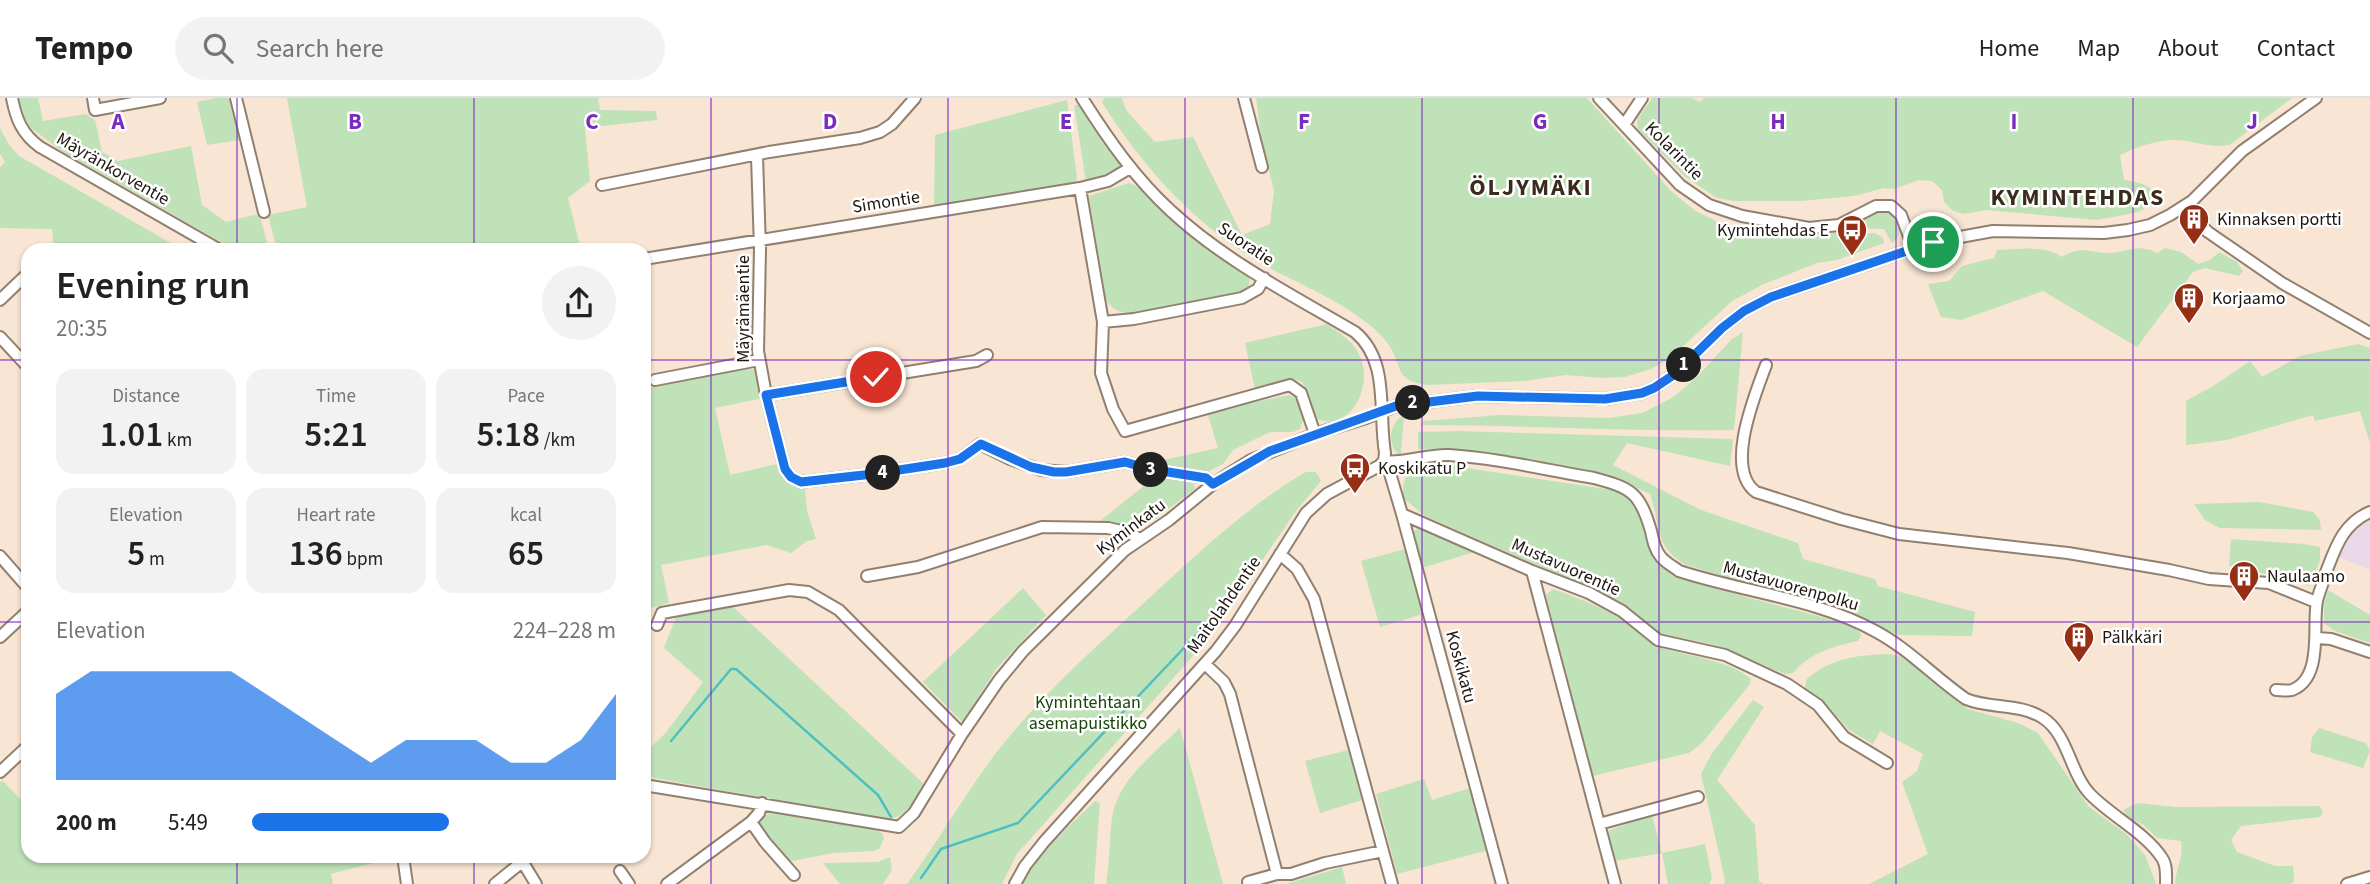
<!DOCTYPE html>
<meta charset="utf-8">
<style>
:root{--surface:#fff;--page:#f2f2f2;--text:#222;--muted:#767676;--line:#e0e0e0;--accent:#1a73e8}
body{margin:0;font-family:"Source Sans 3",sans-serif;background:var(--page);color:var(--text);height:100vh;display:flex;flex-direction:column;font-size:26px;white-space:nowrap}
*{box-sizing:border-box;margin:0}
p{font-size:23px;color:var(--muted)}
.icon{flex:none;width:38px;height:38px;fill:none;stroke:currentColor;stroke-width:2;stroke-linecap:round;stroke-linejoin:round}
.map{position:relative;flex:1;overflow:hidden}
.drawer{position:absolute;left:21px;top:145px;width:630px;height:620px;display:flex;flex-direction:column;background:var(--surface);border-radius:21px;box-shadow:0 2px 5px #0004}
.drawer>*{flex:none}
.pin{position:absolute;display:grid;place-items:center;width:60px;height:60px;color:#fff;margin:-30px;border:4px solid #fff;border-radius:50%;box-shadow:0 2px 7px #0007}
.km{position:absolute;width:35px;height:35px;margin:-18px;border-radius:50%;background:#222;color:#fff;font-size:19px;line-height:35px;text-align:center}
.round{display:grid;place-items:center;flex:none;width:74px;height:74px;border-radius:37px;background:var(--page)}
.headline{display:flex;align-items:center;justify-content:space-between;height:119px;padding:0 35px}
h1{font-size:38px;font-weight:600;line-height:52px}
.stats{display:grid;grid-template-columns:repeat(3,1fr);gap:10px;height:119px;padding:7px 35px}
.stats div{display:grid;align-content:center;border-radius:18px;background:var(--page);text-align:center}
.stats b{font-size:35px;font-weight:600}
.stats small{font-size:19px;font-weight:400}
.stats p{font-size:19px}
.chart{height:196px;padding:14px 35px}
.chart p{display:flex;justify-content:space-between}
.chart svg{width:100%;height:126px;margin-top:7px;fill:var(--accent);opacity:.7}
ul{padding:0 35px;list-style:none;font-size:23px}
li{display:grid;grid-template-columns:112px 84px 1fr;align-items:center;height:52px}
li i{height:18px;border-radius:9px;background:var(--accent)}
header{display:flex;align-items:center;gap:42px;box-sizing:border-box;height:98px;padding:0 35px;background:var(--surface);border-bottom:2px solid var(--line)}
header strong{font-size:33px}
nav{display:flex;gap:38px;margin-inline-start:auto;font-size:24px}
.search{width:490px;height:63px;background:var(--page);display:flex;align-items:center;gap:18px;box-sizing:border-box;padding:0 24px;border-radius:38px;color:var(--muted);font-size:26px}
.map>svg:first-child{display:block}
.commercial{fill:#ebd8e8}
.green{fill:#c0e2b8}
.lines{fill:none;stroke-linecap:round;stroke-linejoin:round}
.stream{stroke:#4fbfc0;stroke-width:2.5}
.minor-casing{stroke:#918070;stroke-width:14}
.minor{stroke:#fff;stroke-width:10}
.route-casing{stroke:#fff;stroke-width:14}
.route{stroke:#1a73e8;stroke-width:9}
.grid{fill:none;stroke:#7b2cbf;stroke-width:2;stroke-opacity:0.55}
.labels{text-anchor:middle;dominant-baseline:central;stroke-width:5;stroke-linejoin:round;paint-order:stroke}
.street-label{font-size:18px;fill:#1d1710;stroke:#fff}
.poi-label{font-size:18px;fill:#1d1710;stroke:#fff;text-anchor:start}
.park-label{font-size:18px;fill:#174606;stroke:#fff}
.district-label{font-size:24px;font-weight:bold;letter-spacing:2px;fill:#3a2b1d;stroke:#fff}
.grid-label{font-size:23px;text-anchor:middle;font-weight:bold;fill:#7b2cbf;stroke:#fff;stroke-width:5;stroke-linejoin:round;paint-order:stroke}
</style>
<header>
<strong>Tempo</strong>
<div class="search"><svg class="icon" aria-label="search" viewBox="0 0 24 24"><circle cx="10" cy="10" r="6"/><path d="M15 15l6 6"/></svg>Search here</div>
<nav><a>Home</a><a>Map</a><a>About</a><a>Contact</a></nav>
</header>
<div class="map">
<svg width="2370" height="786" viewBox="0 0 2370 786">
<rect width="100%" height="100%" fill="#f8e5d3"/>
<path class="commercial" d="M2370 423V472L2339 459 2355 430Z"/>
<path class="green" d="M19 0H38L43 23 86 16 95 22 102 54 118 63 191 48 202 107 226 124 254 117 260 118 269 152H235L62 53 31 30 24 18Z
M216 0H227L233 4 240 42 207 47 197 4Z
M287 0H598L600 12 656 13 657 22 585 30 590 83 568 100 581 152H277L268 117 307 109Z
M1104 0H1122L1126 12 1155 44 1193 39 1242 137 1270 126 1274 93 1262 46 1256 0H1587L1671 93 1694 112 1724 127 1761 138 1805 140 1835 134 1854 136 1875 135 1883 140 1884 145 1837 162 1817 165 1764 186 1732 203 1669 261 1651 271 1625 279 1602 280 1566 277 1524 283 1427 287C1394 282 1403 270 1390 249 1386 242 1378 234 1372 229 1338 200 1295 185 1257 163 1192 124 1142 68 1102 4Z
M1652 0H1693L1699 4 1705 0H2292L2231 46C2212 52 2195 42 2175 42 2156 42 2137 49 2120 57L2124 82C2138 84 2148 86 2157 96L2153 106 2138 114 2097 122 1986 112 1964 116 1953 113 1944 104 1942 92 1932 83 1918 82 1894 91 1884 90 1854 98 1801 103H1734L1717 100 1684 78 1638 31 1637 22Z
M1067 2 1077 80 1075 88 934 108 935 37Z
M1074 7H1079L1122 67 1119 74 1086 84Z
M0 30 9 47 19 58 183 152H54L52 131 0 130V69L5 64 0 56Z
M1129 85 1140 90 1190 137 1248 178 1250 181 1248 191 1236 197 1134 216C1122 215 1112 213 1106 201L1089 98Z
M1878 113 1891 115C1900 124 1904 136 1892 145L1884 131 1852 130 1847 128Z
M2140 150 2151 152 2157 155 2165 150 2181 154 2198 166 2210 162 2219 154 2237 164 2243 173 2239 178 2205 170 2193 174 2137 249 2043 193 1961 222 1941 219 1928 186 1949 183 1962 168 1994 160 1997 152C2016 152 2046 146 2062 159 2082 146 2092 156 2111 155 2121 154 2130 151 2140 150Z
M1327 226C1341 236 1355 244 1361 261 1372 288 1351 334 1317 321L1303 285 1295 281 1255 291 1245 245Z
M1743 234 1734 332C1629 334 1525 327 1421 327L1424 323 1500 317 1608 320 1642 315 1672 300 1697 279 1732 241Z
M2358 246 2370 250V345L2360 313 2315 323 2313 317 2227 342 2186 347V303L2215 287 2250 263 2262 279 2300 258Z
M747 271 755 272 759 301 715 310 730 377 777 366 790 387 805 389 807 413 816 441 807 443 791 455 766 447 661 467 669 505 644 512V281L649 289Z
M1289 297 1298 302 1304 320 1300 331 1293 334H1270L1233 352 1223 366 1209 373 1141 367 1218 350 1207 314Z
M1404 317 1401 356H1397C1387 342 1390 325 1404 317Z
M1460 333 1733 341 1730 368 1627 345 1613 367 1701 412 1798 445 1803 461 1875 481 1878 488 1975 514 1972 538 1899 537 1850 516 1686 467C1653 448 1661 427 1650 396L1607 376 1449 351H1418V334Z
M1440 366 1606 391C1615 394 1625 397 1631 403 1645 416 1642 442 1655 459 1664 472 1683 479 1697 486L1844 525 1859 533 1861 537 1858 543C1832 549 1811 554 1793 575L1785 576 1715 547 1658 535 1616 502 1425 418 1403 400C1402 371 1413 366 1440 366Z
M1306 374H1316L1321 383 1296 413 1208 541 1017 756 1002 786H907C936 746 961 703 990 663 1034 604 1091 553 1145 504 1196 457 1246 409 1306 374Z
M1150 377 1193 385 1195 391 1147 427 1135 429 1100 423 1150 383Z
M2259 404 2313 414 2320 422 2321 432 2220 430 2205 422 2194 406Z
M1418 429 1474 454 1422 470 1412 436Z
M2231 441 2303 446 2320 449V462L2310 488 2280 479 2229 468Z
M1405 451 1423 516 1380 529 1361 463Z
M1023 490 1046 517 996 571 964 622 961 623 923 584Z
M1553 491C1575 499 1597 507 1618 519 1633 528 1646 545 1663 550 1688 558 1732 563 1751 581L1750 586 1702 645 1689 655 1593 678 1546 497Z
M2328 492 2370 517V545L2335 533 2324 525V506Z
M732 508 925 687C913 703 905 723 883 721L654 680C645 676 641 668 645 658 650 647 660 642 667 633 680 617 691 600 703 584L664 550 677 516Z
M1889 556 1899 558 1918 571 1968 611 2018 625 2038 635 2089 709 2125 735 2145 757 2156 786H1869L1928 756 1902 684 1917 673 1923 656 1880 633 1873 646 1849 632 1825 605 1805 590 1806 582C1830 560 1858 557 1889 556Z
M1753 602 1764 609 1717 682 1755 727 1759 783 1763 786H1724L1725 782 1701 676 1712 655Z
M1180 630 1223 786H1106C1110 764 1109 742 1112 720 1117 683 1154 655 1180 630Z
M2319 630 2366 645 2370 653 2363 670 2310 654 2312 639Z
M1348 652 1362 702 1320 715 1305 663Z
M1424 681 1432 702 1470 690 1489 752 1397 776 1376 696Z
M3 683 28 709V758L396 759 331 776 333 786H0V684Z
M1095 703 1100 705 1094 786H1022C1041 753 1068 729 1095 703Z
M2138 705 2175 709 2320 708 2323 714 2320 719 2241 728 2231 742 2237 754 2275 768H2293L2294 784 2290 786H2175C2176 770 2184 758 2181 743L2157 740 2144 727 2131 721 2123 712Z
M777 713 873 731 882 735 884 740 880 750 874 753 834 755 792 763C780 759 763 738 759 725L763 718Z
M1652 717 1662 755 1705 746 1712 780 1709 786H1668L1662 755 1615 763 1608 737 1610 732Z
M890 759 892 772 883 786H840L823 765 878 764Z
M1342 769 1346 786H1286Z"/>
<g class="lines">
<path class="stream" d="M671 643 731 571H736L878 697 891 719
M921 780 941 751 1018 725 1201 532"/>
<g class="minor-casing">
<path id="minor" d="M12 0C16 21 22 36 40 49L220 152
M93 0 95 12 160 0
M236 0 264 114
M1244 0 1262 69
M1599 0 1680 87 1709 107 1742 118 1809 130 1839 127 1876 108H1891L1901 117 1913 149
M1624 27 1642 0
M757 58 760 151 758 253 766 297 785 371 791 379 801 384 873 376 945 365 960 361 980 346 1010 361 1041 372 1066 374 1125 364 1149 371 1206 380 1213 386
M602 87 769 54 860 40 880 34 892 26 915 0
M1080 90 1103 224 1101 275 1113 311 1125 333 1290 287 1301 295 1315 336
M2182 110 2208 134 2282 185 2370 235
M644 161 1080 90 1108 83 1130 70
M0 202 24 179
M1103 224 1134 221 1242 200 1258 191 1264 180
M0 239 28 269
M1766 267C1755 297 1724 371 1756 394L1841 421 1899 436 2068 455 2169 472 2209 481 2269 485 2316 504
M655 282 759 262
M766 297 976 263 987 257
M1384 363C1403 366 1426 356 1449 357 1497 360 1546 372 1594 380 1632 390 1640 395 1651 433 1653 443 1655 452 1661 459 1666 465 1674 469 1679 473 1743 494 1817 501 1875 533 1909 551 1934 579 1966 601 1990 611 2020 605 2043 620 2068 636 2070 675 2090 696 2111 718 2146 735 2162 760 2167 767 2166 777 2166 786
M1384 363 1389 372 1402 416 1502 786
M1402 416 1532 473 1589 495 1622 513 1658 542 1725 557 1787 586 1818 607 1844 639 1887 665
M1280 456 1297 471 1314 501 1392 786
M0 458 28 490
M1532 473 1615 786
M867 478 918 469 1042 429 1108 430 1130 435 1139 441
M657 527 662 515 789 492 808 494 839 512 962 636
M0 539 28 513
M2317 540 2331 541 2370 554
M1205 566 1224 584 1230 596 1277 776
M2276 592C2280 592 2288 593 2292 592 2324 580 2312 526 2317 503 2319 494 2323 486 2325 477 2335 451 2342 426 2370 414
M0 674 28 648
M644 687 899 729 914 715 962 636 999 582 1023 553 1125 452 1169 422 1213 386 1251 362 1315 336 1366 320 1396 308 1478 298 1605 301 1642 295 1654 290 1675 276 1722 230 1744 213 1771 199 1933 144 1993 133 2104 135 2128 132 2150 127 2170 117 2192 103 2242 53 2316 0
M751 724 765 744 794 777
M1599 726 1698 699
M403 758 407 786
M519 758 536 786
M620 773 629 786
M1248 784 1277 776H1291L1325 765 1383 753
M495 786 522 764
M667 786 751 724 759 715 762 705
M1015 786 1025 768 1044 744 1216 553 1235 528 1306 415 1327 396 1379 368 1384 363 1385 355C1378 314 1390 263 1355 234 1292 197 1225 163 1171 113 1135 80 1108 41 1082 0
M2347 786 2370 779"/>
</g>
<use href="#minor" class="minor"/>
</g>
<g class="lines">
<g class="route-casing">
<path id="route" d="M876 279 766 297 785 371 791 379 801 384 873 376 945 365 960 361 981 346 1031 369 1054 374H1066L1125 364 1149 371 1206 380 1213 386 1270 353 1396 308 1478 298 1605 301 1642 295 1654 290 1675 276 1722 230 1744 213 1771 199 1933 144"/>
</g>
<use href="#route" class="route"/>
</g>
<path class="grid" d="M237 0V152M474 0V152M711 0V786M948 0V786M1185 0V786M1422 0V786M1659 0V786M1896 0V786M2133 0V786M0 262H28M644 262H2370M0 524H28M644 524H2370M237 758V786M474 758V786"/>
<defs>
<g id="building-pin" transform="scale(1.575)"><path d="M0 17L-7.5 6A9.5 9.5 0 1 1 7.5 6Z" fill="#972f15" stroke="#fff"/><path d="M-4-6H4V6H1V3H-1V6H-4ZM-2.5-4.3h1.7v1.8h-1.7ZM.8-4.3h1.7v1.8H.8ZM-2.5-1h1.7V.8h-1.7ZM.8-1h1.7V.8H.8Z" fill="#fff"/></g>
<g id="bus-pin" transform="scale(1.575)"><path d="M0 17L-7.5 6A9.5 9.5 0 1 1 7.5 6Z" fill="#972f15" stroke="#fff"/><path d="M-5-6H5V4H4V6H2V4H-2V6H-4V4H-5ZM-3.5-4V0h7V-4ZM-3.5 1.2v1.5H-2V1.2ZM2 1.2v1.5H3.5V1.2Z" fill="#fff"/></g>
</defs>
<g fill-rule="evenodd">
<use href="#building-pin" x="2194" y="121"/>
<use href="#bus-pin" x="1852" y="132"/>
<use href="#building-pin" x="2189" y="200"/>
<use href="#bus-pin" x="1355" y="370"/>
<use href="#building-pin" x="2244" y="478"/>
<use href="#building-pin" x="2079" y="539"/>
</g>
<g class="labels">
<g class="street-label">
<text transform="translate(1674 53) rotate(45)">Kolarintie</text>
<text transform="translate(113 71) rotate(30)">Mäyränkorventie</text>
<text transform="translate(886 104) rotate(-9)">Simontie</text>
<text transform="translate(1246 146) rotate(34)">Suoratie</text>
<text transform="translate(743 211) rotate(-90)">Mäyrämäentie</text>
<text transform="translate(1131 429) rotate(-37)">Kyminkatu</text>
<text transform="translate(1566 469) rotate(24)">Mustavuorentie</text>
<text transform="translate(1791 488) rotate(16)">Mustavuorenpolku</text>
<text transform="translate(1224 507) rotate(-55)">Maitolahdentie</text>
<text transform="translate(1461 569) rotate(75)">Koskikatu</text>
</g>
<g class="poi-label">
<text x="2217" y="121">Kinnaksen portti</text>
<text x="1829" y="132" text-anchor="end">Kymintehdas E</text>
<text x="2212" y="200">Korjaamo</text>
<text x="1378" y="370">Koskikatu P</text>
<text x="2267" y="478">Naulaamo</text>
<text x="2102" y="539">Pälkkäri</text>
</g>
<g class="park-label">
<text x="1088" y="604">Kymintehtaan<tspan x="1088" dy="21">asemapuistikko</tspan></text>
</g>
<g class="district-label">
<text x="1531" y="89">ÖLJYMÄKI</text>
<text x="2078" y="99">KYMINTEHDAS</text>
</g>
</g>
<g class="grid-label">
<text x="118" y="31">A</text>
<text x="355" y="31">B</text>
<text x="592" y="31">C</text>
<text x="830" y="31">D</text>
<text x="1066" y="31">E</text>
<text x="1304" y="31">F</text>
<text x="1540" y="31">G</text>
<text x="1778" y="31">H</text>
<text x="2014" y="31">I</text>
<text x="2252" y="31">J</text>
</g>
</svg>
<div class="pin" style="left:1933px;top:144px;background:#1e9e55"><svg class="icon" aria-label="arrive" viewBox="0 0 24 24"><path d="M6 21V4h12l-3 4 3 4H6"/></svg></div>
<div class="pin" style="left:876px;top:279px;background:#d93025"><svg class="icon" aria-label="check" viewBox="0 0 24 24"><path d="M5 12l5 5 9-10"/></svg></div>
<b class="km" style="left:1684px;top:267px">1</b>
<b class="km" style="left:1413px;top:305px">2</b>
<b class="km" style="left:1151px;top:372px">3</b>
<b class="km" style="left:883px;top:375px">4</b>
<section class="drawer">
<div class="headline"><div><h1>Evening run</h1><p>20:35</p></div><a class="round"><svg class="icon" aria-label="share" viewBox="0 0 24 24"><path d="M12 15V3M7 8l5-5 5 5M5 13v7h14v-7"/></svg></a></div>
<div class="stats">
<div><p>Distance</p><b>1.01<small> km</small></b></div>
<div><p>Time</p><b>5:21</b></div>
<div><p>Pace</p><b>5:18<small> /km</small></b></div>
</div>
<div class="stats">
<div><p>Elevation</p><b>5<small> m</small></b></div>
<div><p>Heart rate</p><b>136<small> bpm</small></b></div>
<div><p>kcal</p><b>65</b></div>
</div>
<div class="chart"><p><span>Elevation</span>224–228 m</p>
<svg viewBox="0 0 160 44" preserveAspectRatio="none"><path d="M0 44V14L10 6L20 6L30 6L40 6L50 6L60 14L70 22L80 30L90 38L100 30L110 30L120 30L130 38L140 38L150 30L160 14V44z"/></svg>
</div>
<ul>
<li><b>200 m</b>5:49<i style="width:54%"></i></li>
</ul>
</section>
</div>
